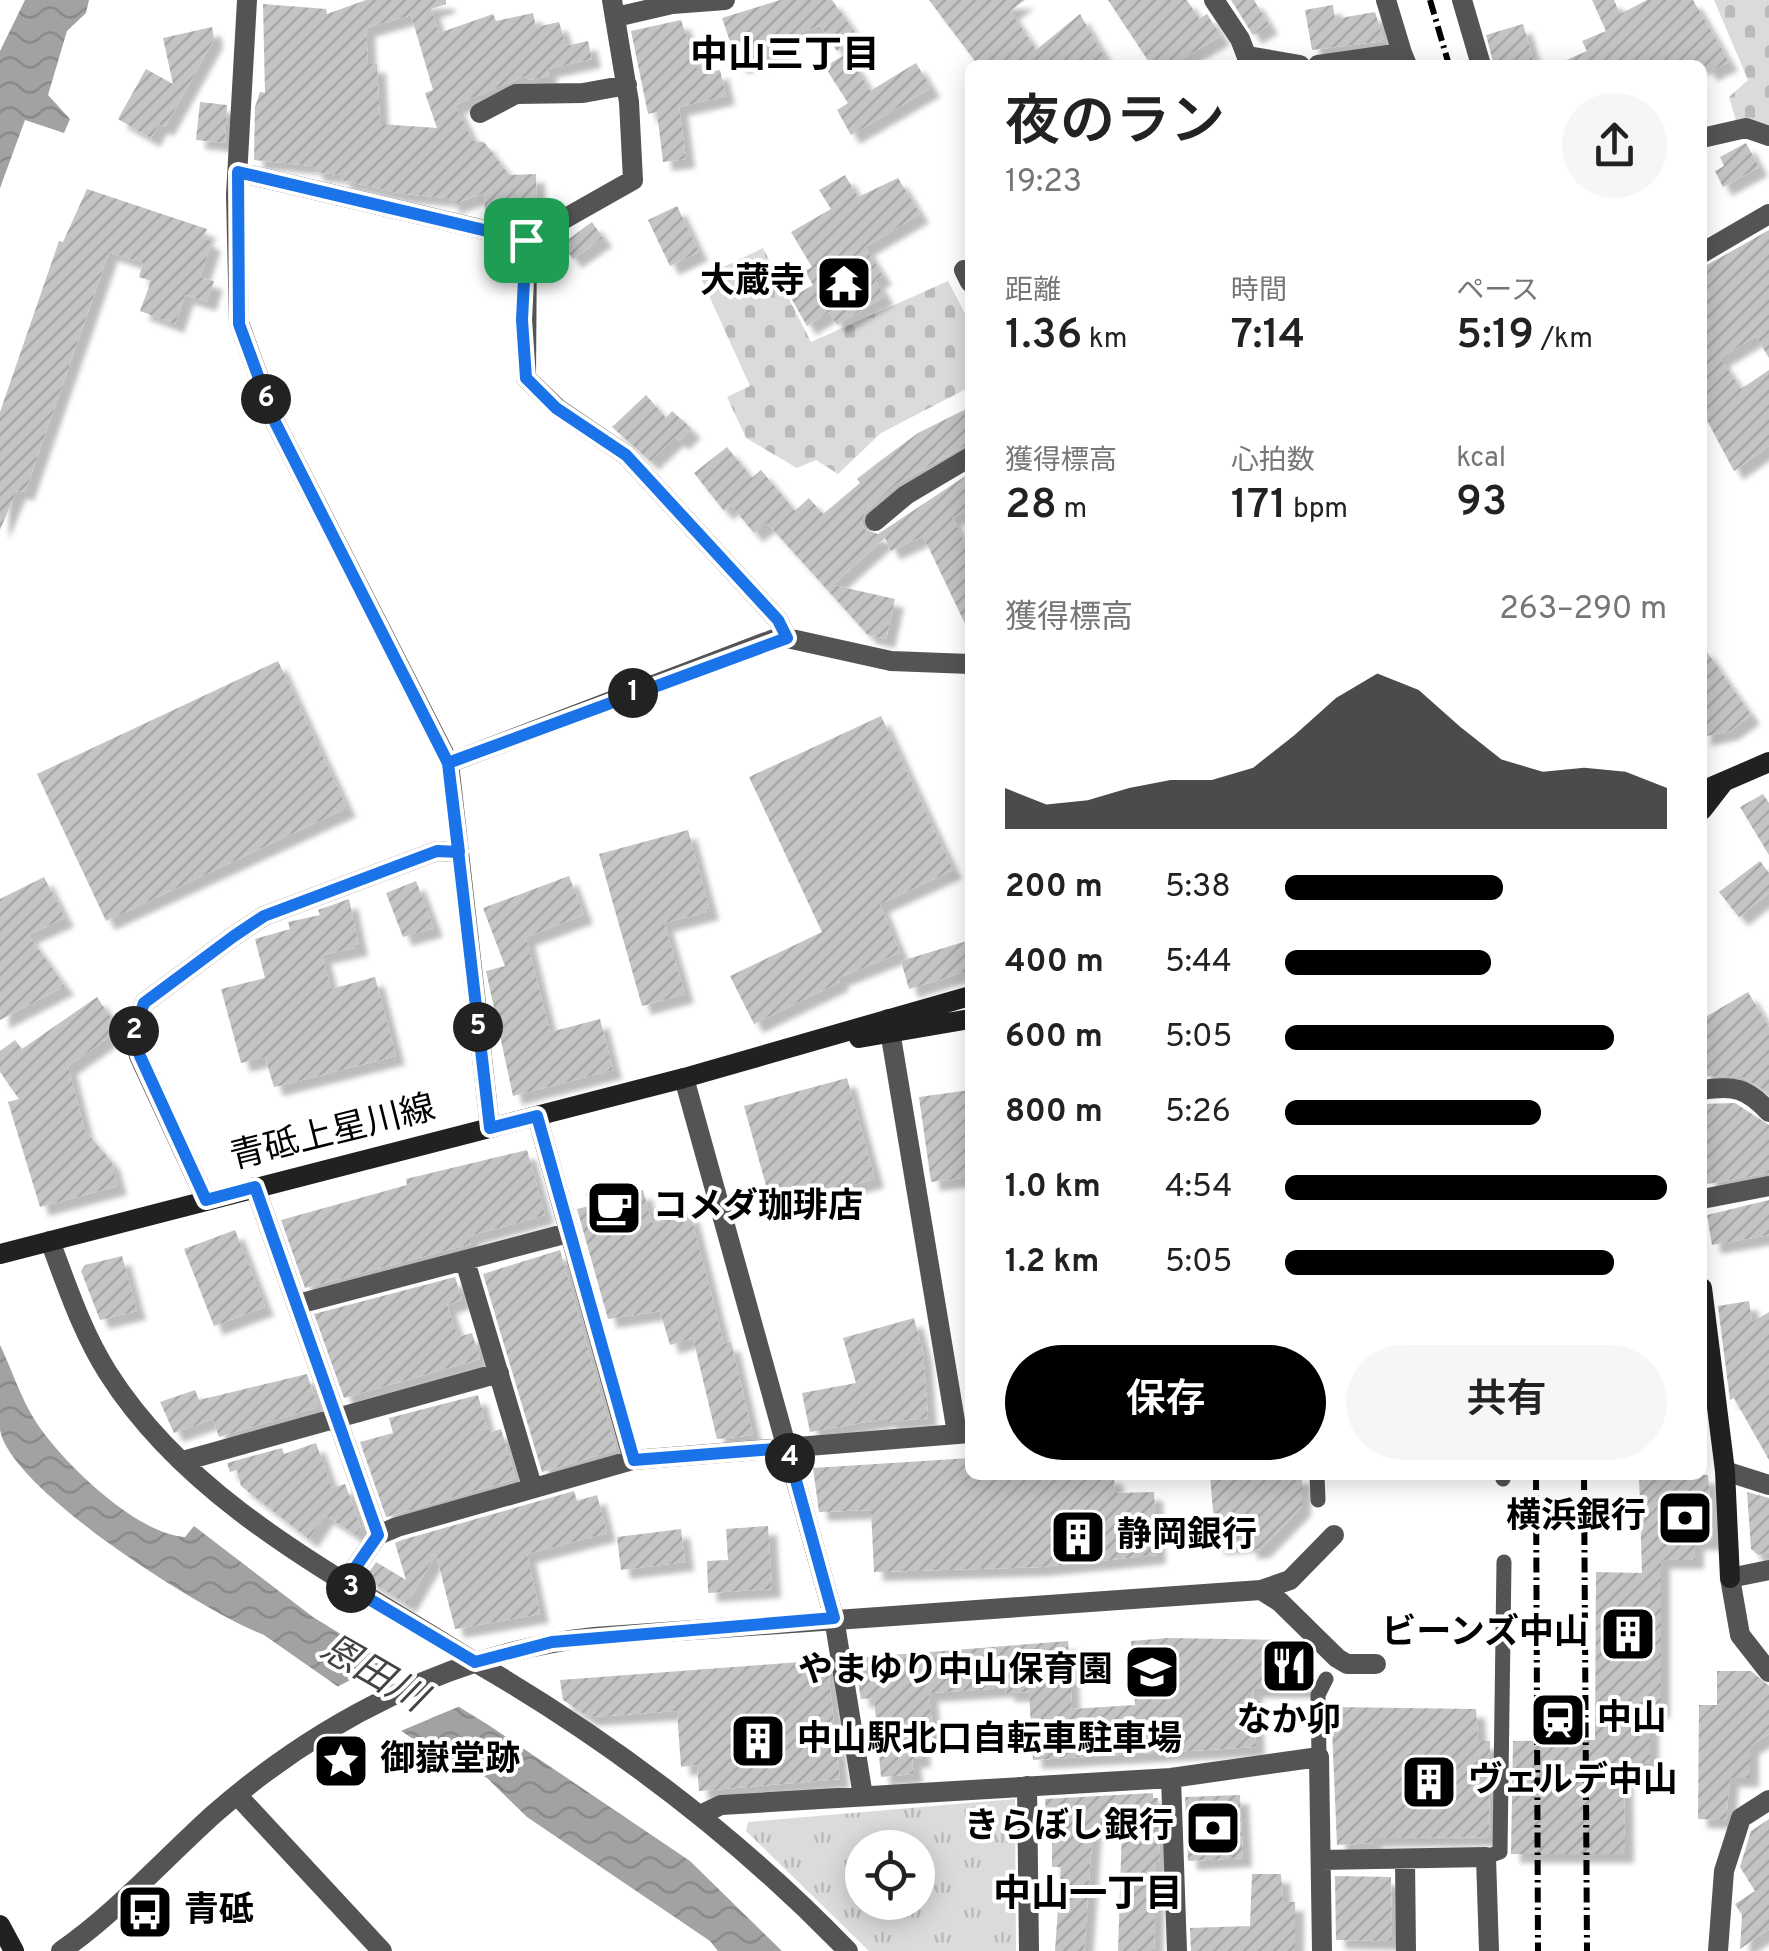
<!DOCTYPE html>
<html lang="ja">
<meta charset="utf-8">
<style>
:root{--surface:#fff;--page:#f6f6f6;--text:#222;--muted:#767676;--accent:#000}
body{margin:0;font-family:Overpass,"Noto Sans JP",sans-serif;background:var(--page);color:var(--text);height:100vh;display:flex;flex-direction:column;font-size:38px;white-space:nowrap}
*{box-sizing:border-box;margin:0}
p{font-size:32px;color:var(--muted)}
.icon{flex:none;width:55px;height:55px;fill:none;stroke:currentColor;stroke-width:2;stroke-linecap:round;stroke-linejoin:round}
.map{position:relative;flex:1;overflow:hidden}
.sheet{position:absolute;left:965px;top:60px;width:742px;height:1420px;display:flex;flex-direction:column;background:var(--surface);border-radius:15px;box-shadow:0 5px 25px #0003}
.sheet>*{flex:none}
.tools{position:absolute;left:845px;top:1830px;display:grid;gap:20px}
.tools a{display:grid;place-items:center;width:90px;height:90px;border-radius:50%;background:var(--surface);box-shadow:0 5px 25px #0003;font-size:50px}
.pin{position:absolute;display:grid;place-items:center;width:85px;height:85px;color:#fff;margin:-42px;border-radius:20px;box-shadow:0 5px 15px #0006}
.km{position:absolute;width:50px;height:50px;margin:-25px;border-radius:50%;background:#222;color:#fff;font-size:28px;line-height:50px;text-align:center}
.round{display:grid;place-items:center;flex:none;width:105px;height:105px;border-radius:52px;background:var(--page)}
.overview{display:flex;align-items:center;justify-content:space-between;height:170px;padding:0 40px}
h1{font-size:55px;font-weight:600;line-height:75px}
.figures{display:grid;grid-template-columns:repeat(3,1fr);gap:15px;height:170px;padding:10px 40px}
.figures div{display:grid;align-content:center}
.figures b{font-size:42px;font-weight:600}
.figures small{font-size:28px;font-weight:400}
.figures p{font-size:28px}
.chart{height:280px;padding:20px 40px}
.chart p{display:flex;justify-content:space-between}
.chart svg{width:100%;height:180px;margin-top:10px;fill:var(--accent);opacity:.7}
.cta{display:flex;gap:20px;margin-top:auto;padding:20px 40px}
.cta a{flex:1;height:115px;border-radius:60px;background:var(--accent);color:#fff;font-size:40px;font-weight:600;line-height:115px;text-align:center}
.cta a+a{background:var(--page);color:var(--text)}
ul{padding:0 40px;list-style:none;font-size:32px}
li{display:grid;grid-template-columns:160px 120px 1fr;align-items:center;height:75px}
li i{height:25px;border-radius:12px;background:var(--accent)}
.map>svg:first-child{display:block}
.grass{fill:url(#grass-tufts);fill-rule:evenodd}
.cemetery{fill:url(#cemetery-stones)}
.water{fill:url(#water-waves)}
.pier{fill:#fff}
.building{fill:url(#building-hatch);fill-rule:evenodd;filter:url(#shadow)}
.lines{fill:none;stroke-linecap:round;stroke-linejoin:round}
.pedestrian{stroke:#545454;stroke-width:15}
.minor{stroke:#545454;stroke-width:20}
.tertiary{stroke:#545454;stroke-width:20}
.secondary{stroke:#212121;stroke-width:20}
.rail{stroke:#000;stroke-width:6;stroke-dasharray:15 5 2.5 5;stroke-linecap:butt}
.route-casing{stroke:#fff;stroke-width:20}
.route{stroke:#1a73e8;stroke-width:12}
.labels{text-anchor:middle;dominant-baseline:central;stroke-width:8;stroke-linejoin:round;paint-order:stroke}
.poi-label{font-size:35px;font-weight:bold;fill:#000;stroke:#fff;text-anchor:start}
.street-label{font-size:35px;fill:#000;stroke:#fff}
.neighbourhood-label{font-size:38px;font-weight:bold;fill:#000;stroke:#fff}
.water-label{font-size:38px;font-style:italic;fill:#434343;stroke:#fff}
</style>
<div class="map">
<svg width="1769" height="1951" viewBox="0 0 1769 1951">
<defs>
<pattern id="grass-tufts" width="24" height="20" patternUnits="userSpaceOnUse" patternTransform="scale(2.5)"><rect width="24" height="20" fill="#dbdbdb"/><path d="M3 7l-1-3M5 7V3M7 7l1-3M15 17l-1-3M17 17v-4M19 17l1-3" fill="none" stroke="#bababa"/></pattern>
<pattern id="cemetery-stones" width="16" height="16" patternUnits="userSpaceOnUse" patternTransform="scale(2.5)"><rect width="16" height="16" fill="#dbdbdb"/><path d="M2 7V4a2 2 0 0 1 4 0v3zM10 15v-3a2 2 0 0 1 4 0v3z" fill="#bababa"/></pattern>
<pattern id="water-waves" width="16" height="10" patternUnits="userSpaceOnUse" patternTransform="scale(2.5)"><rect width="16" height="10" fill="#a2a2a2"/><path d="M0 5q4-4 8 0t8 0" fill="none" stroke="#8a8a8a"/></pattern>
<pattern id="building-hatch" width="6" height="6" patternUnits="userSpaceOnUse" patternTransform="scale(2.5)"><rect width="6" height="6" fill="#c4c4c4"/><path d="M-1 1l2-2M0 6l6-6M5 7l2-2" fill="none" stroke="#a7a7a7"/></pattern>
<filter id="shadow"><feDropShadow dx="9" dy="9" stdDeviation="2.5" flood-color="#0004"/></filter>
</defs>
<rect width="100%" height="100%" fill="#fff"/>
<path class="grass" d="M1015 1799 1016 1951H869L746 1831 748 1822ZM862 1848H918V1902H862Z"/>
<path class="cemetery" d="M1714 0H1769V127L1737 124 1729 97 1748 80Z
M763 248 811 342 948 281 970 323V387L881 433 838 474 816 460 797 468 746 438 727 397 750 386 701 278Z"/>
<path class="water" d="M25 0H89L86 13 67 31 48 95 70 119 64 133 25 120 0 188V51Z
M0 1345C12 1370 21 1399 36 1422 62 1462 136 1534 185 1537L194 1526 313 1617 490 1726 690 1861 782 1951H718L710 1941 527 1817 487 1778 410 1737 264 1635C206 1613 11 1491 0 1430 0 1404 0 1372 0 1345Z"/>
<path class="pier" d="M391 1659 465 1704 396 1733 333 1689Z"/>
<path class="building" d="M366 0H446V4L431 9 439 33 493 14 496 21 533 13 536 27 559 22 566 46 588 41 592 59 547 69 549 76 529 80 525 76 455 105 473 141 484 142 509 175 536 174 537 215 485 216 484 193 451 205 449 198 403 194 341 180V175L314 172V166L254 160 255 107 260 92 265 93 263 4 326 9 327 14ZM411 15 433 90 425 93 437 128 380 124 377 64H368L366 28Z
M780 0H832L858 37 837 51 820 25 780 40 784 50 738 65 722 18Z
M929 0H1025L1010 11 1036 50 1080 14 1109 65H978Z
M1108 0H1187L1199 19 1207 14 1221 36 1171 65H1151Z
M1231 0H1254L1269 25 1253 35Z
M1592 0H1614L1620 14 1647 0H1693L1729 62 1708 72 1705 65H1555L1587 51 1582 41 1606 31Z
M1333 5 1335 19 1375 12 1384 41 1312 50 1305 10Z
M681 20 699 74 720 70 726 96 679 107 686 159 663 162 657 112 648 114 631 31Z
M1523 24 1535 65H1494L1486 35Z
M212 27 214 39 165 127 159 124 151 138 118 119 146 69 173 84 163 38Z
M847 53 870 91 916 63 931 88 851 135 837 110 848 103 825 67Z
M200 102 227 105 225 143 196 140Z
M1746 143 1759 167 1723 187 1715 171 1724 166 1720 157Z
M845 175 858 197 898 178 920 214 865 247 883 276 875 280 885 296 837 325 829 312 807 326 791 298 813 285 805 271 812 267 791 232 831 209 819 190Z
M87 189 207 229 203 238 212 242 200 277 214 281 207 302 185 295 175 324 140 311 151 281 139 277 143 263 109 252 25 492 17 490 0 530V412L59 241 63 242Z
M677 206 699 252 670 266 648 220Z
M592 222 603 238 573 259 562 244Z
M1769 230V358L1756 336 1720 358 1741 389 1769 370V446L1734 471 1702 411V268Z
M646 395 666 418 672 411 692 429 680 441 675 437 650 461 612 427Z
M970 407V443L897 484 866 511 861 522 865 530 878 534 970 473V511L952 517 970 554V634L923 536 891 551 885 538 833 585 895 599 886 639 868 635 767 523 754 533 731 505 724 511 694 473 727 447 752 478 761 470 795 511 809 498 823 514 860 483 857 479 876 464 918 433Z
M1702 645 1751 715 1730 731 1702 737Z
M278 661 347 808 106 921 37 774Z
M881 716 953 870 880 904 900 953 838 978 840 982 754 1024 730 976 822 932 749 777Z
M1763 794 1769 803V855L1740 807Z
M688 830 710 911 664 923 685 994 642 1006 599 854Z
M1760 861 1769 873V893L1739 917 1719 892Z
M569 876 584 915 526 937 550 1032 600 1019 613 1070 513 1096 486 971 505 966 483 908Z
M44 877 65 918 28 935 65 986 0 1020V899Z
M416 881 434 928 403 937 386 893Z
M349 899 359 947 322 955 331 989 375 977 396 1056 274 1087 265 1057 241 1063 221 989 265 978 255 939 290 929 288 922 320 915 318 910Z
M970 940V970L909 989 901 961Z
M1748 992 1769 1027V1093L1742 1077 1702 1076V1019Z
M97 997 119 1030 68 1066 85 1131 111 1161 118 1186 40 1207 8 1102 19 1099 0 1072V1051L15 1040 22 1049Z
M847 1078 875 1179 772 1207 744 1106Z
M970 1090V1177L931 1182 919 1097Z
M1735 1103 1769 1125V1173L1707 1184 1702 1104Z
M527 1150 545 1215 469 1236 471 1244 305 1288 281 1220 407 1185 406 1179Z
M620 1184 623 1195 643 1190 652 1223 690 1212 724 1344 731 1342 753 1435 717 1439 693 1338 670 1345 660 1311 608 1319 577 1209 589 1206 586 1193Z
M1769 1200V1235L1712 1245 1707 1215Z
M235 1230 265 1307 214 1326 184 1249Z
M560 1250 616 1450 542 1472 483 1274Z
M122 1256 137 1311 100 1320 81 1271 85 1265Z
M455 1277 462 1300 447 1305 458 1337 472 1333 480 1359 344 1398 314 1314Z
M1749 1301 1752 1322 1769 1312V1460L1734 1398 1730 1400 1718 1306Z
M914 1318 923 1352 928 1418 888 1422V1418L810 1432 802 1393 856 1383 843 1338Z
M307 1374 318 1407 219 1437 213 1419 174 1433 160 1402 195 1390 199 1400Z
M478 1395 486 1425 491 1432 501 1429 516 1479 386 1517 360 1442 393 1433 389 1418Z
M316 1443 332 1488 345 1484 361 1528 356 1535 325 1515 309 1539 241 1486 237 1470 230 1472 227 1463 282 1448 284 1454Z
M970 1458V1475H1114L1115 1493 1154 1492 1157 1555 1040 1567 874 1572 871 1510 819 1512 813 1468Z
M1210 1475H1302V1507L1261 1549 1248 1550V1543L1216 1546Z
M1639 1475H1708L1713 1541H1695V1560H1661V1709H1650V1763H1624L1625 1854H1511L1513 1741 1595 1740 1596 1572 1642 1573Z
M574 1491 577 1501 597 1495 607 1533 527 1554 540 1614 455 1629 436 1554 407 1604 365 1578 376 1562 406 1580 395 1543 402 1540Z
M1747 1492 1769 1498V1552L1758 1555 1751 1549Z
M768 1526 772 1589 708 1593 707 1561 728 1560 726 1529Z
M681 1529 685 1562 621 1570 617 1537Z
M1168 1638 1281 1640 1306 1663V1689H1253L1256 1747 1033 1760 1029 1692 1006 1693 1005 1688 929 1693 933 1737 920 1738 922 1758 912 1759 914 1774 881 1777 874 1698 861 1699 854 1658 1068 1641 1072 1709 1135 1705 1131 1641Z
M827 1660 840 1779 699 1791 697 1765 681 1767 677 1711 589 1717 563 1700 560 1680Z
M1717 1671H1751L1769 1686V1734L1750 1746V1778H1730L1726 1820 1698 1819 1699 1705H1717Z
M1331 1707 1476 1709 1478 1741H1490L1489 1837 1373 1838V1843L1337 1845Z
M1153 1793V1798H1158L1160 1862H1156L1154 1951H1118L1122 1828 1093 1826 1084 1951H1055L1061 1867H1052V1826L1047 1827 1045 1799Z
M1240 1795 1243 1858 1188 1861 1185 1797Z
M1769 1819V1929L1740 1949 1742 1915 1735 1904 1755 1891 1740 1867 1751 1831Z
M1252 1874H1281L1283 1902H1295V1951H1191L1190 1928 1250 1926Z
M1335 1876 1391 1877 1392 1941 1336 1940Z"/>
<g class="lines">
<path class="pedestrian" d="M1317 1475 1318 1500
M1503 1479 1504 1475
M1319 1757 1318 1695 1326 1679
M1486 1857 1500 1852 1504 1562"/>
<path class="minor" d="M1214 0 1240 39 1250 65
M1386 0 1402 53
M1462 0 1481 65
M616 17 672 4 725 0
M1248 56 1300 65
M1318 65 1402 53 1407 65
M480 113 516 94 583 93 627 85
M1702 138 1746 128 1769 136
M238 172 527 240 633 180 629 102 612 0
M527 240 526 378 557 408 626 455 778 620 787 638
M1702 253 1769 214
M964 270 970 282
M239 323 236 195 247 0
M875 521 906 495 970 457
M449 763 774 639 787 638 891 661 970 664
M888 1019 957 1433
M1702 1090C1734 1085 1747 1088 1769 1112
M537 1116 633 1460
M255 1187 378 1535
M1702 1199 1769 1186
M206 1200 139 1056 134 1032 144 1003 234 936 264 916 437 851 459 852
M50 1241C67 1286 82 1332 108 1373 193 1507 346 1580 475 1662
M465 1261 532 1486
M298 1304 568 1233
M183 1461 499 1373
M1725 1471 1769 1485
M344 1584 378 1535 397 1527 633 1460 970 1433
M834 1618 863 1796
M1171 1778 1177 1951
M1027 1786 1029 1951
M237 1795 382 1951
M700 1815 721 1805 1171 1778 1319 1757 1322 1951
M1405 1859 1406 1951
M1321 1860 1486 1857 1489 1951
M1718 1951 1724 1871 1741 1818 1769 1800"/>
<path class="tertiary" d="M239 323 275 422 449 763 490 1128
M684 1078 834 1618
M1769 1570 1730 1578 1740 1635 1769 1672
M1261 1590 1280 1602 1337 1658 1347 1664H1376
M475 1662C611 1741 739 1838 848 1951
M61 1951C116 1913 164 1859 214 1814 320 1721 454 1652 594 1637L1261 1590 1290 1580 1334 1535"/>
<path class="secondary" d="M1702 791 1769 762
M1702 810 1723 783
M859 1038 970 1019
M0 1254 684 1078 970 996
M1702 1288 1725 1471 1730 1578
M0 1925 14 1951"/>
<path class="rail" d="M1430 0 1449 65
M1536 1475 1538 1951
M1584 1475 1587 1951"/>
</g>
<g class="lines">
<g class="route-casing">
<path id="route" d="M526 240 522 320 526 378 556 408 626 455 778 620 787 638 448 763 459 852 437 851 264 916 234 936 144 1003 134 1032 140 1056 206 1200 255 1187 378 1535 344 1584 475 1662 552 1642 834 1618 787 1448 634 1460 537 1116 490 1128C476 1006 462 885 448 763L275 422 239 324 238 172 526 240"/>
</g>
<use href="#route" class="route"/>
</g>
<defs>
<g id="temple-square" transform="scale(2.875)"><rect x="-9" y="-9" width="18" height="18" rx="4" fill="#000" stroke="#fff"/><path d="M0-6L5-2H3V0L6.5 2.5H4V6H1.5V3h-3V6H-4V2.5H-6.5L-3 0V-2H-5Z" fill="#fff"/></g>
<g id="cafe-square" transform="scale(2.875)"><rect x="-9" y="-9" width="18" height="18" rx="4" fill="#000" stroke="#fff"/><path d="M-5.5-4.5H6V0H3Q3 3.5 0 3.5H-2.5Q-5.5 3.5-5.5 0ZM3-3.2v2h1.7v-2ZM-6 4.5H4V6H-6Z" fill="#fff"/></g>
<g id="bank-square" transform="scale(2.875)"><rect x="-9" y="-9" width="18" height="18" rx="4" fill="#000" stroke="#fff"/><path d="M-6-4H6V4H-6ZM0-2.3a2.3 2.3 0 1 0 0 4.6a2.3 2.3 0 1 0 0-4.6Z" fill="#fff"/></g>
<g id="building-square" transform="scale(2.875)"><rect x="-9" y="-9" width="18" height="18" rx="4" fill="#000" stroke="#fff"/><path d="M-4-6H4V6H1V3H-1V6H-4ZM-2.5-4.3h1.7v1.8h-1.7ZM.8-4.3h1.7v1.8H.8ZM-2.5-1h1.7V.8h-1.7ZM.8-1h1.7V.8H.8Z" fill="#fff"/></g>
<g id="restaurant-square" transform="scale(2.875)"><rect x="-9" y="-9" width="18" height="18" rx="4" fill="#000" stroke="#fff"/><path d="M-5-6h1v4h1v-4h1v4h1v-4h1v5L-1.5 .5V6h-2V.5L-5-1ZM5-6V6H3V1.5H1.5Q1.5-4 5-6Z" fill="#fff"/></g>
<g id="school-square" transform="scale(2.875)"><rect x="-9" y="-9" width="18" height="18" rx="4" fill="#000" stroke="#fff"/><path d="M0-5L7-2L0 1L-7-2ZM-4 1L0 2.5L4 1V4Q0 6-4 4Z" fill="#fff"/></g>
<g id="station-square" transform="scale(2.875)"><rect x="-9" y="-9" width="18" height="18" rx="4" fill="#000" stroke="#fff"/><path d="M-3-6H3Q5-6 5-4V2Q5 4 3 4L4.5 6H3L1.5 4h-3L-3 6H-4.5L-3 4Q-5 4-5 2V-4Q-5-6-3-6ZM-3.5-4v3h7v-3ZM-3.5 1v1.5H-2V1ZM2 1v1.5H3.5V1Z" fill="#fff"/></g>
<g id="sight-square" transform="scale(2.875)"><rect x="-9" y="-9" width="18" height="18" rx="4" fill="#000" stroke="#fff"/><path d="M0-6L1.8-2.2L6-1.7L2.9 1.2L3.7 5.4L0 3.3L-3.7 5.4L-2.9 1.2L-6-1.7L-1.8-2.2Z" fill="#fff"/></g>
<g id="bus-square" transform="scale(2.875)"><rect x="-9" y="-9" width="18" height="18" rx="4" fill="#000" stroke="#fff"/><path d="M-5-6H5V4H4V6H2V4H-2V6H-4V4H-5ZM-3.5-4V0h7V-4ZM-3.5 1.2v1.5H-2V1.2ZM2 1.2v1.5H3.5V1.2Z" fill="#fff"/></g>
</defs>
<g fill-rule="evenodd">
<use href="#temple-square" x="844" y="283"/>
<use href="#cafe-square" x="614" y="1208"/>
<use href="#bank-square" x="1685" y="1518"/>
<use href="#building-square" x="1078" y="1537"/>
<use href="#building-square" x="1628" y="1634"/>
<use href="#restaurant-square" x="1289" y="1666"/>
<use href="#school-square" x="1152" y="1672"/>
<use href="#station-square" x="1558" y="1720"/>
<use href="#building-square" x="758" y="1741"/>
<use href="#sight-square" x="341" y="1761"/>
<use href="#building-square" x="1429" y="1782"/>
<use href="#bank-square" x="1213" y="1828"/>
<use href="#bus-square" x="145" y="1912"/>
</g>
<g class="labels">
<g class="poi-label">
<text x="805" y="283" text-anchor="end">大蔵寺</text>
<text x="653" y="1208">コメダ珈琲店</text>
<text x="1646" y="1518" text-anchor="end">横浜銀行</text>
<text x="1117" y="1537">静岡銀行</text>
<text x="1589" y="1634" text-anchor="end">ビーンズ中山</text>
<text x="1113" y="1672" text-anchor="end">やまゆり中山保育園</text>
<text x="1597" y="1720">中山</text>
<text x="1289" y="1722" text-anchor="middle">なか卯</text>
<text x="797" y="1741">中山駅北口自転車駐車場</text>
<text x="380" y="1761">御嶽堂跡</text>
<text x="1468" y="1782">ヴェルデ中山</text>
<text x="1174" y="1828" text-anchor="end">きらぼし銀行</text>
<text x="184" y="1912">青砥</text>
</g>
<g class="street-label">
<text transform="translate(333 1134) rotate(-14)">青砥上星川線</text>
</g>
<g class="neighbourhood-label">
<text x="785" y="57">中山三丁目</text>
<text x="1088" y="1896">中山一丁目</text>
</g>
<g class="water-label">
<text transform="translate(372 1675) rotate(30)">恩田川</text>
</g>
</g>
</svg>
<div class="tools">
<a><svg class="icon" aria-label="locate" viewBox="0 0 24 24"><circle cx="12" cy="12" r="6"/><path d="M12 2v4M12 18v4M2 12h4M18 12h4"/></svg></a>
</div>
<div class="pin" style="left:526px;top:240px;background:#1e9e55"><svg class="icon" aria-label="arrive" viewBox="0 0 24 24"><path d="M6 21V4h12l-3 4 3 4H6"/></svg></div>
<b class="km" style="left:633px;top:693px">1</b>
<b class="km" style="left:134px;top:1031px">2</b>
<b class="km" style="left:351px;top:1588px">3</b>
<b class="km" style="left:790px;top:1458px">4</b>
<b class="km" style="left:478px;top:1027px">5</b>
<b class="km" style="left:266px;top:399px">6</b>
<section class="sheet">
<div class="overview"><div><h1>夜のラン</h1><p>19:23</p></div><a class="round"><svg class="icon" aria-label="share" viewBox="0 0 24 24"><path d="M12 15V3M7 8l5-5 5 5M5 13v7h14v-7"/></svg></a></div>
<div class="figures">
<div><p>距離</p><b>1.36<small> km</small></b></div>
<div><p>時間</p><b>7:14</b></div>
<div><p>ペース</p><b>5:19<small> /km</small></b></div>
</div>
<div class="figures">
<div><p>獲得標高</p><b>28<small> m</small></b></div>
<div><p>心拍数</p><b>171<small> bpm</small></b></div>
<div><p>kcal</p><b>93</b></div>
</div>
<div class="chart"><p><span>獲得標高</span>263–290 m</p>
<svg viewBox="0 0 160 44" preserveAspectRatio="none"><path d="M0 44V34L10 38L20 37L30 34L40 32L50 32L60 29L70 21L80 12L90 6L100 10L110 19L120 27L130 30L140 29L150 30L160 34V44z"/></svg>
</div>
<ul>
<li><b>200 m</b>5:38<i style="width:57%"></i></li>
<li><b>400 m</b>5:44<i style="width:54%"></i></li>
<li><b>600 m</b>5:05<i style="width:86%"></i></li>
<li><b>800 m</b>5:26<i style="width:67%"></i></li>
<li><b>1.0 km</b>4:54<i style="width:100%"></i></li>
<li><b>1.2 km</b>5:05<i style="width:86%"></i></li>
</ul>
<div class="cta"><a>保存</a><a>共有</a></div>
</section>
</div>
